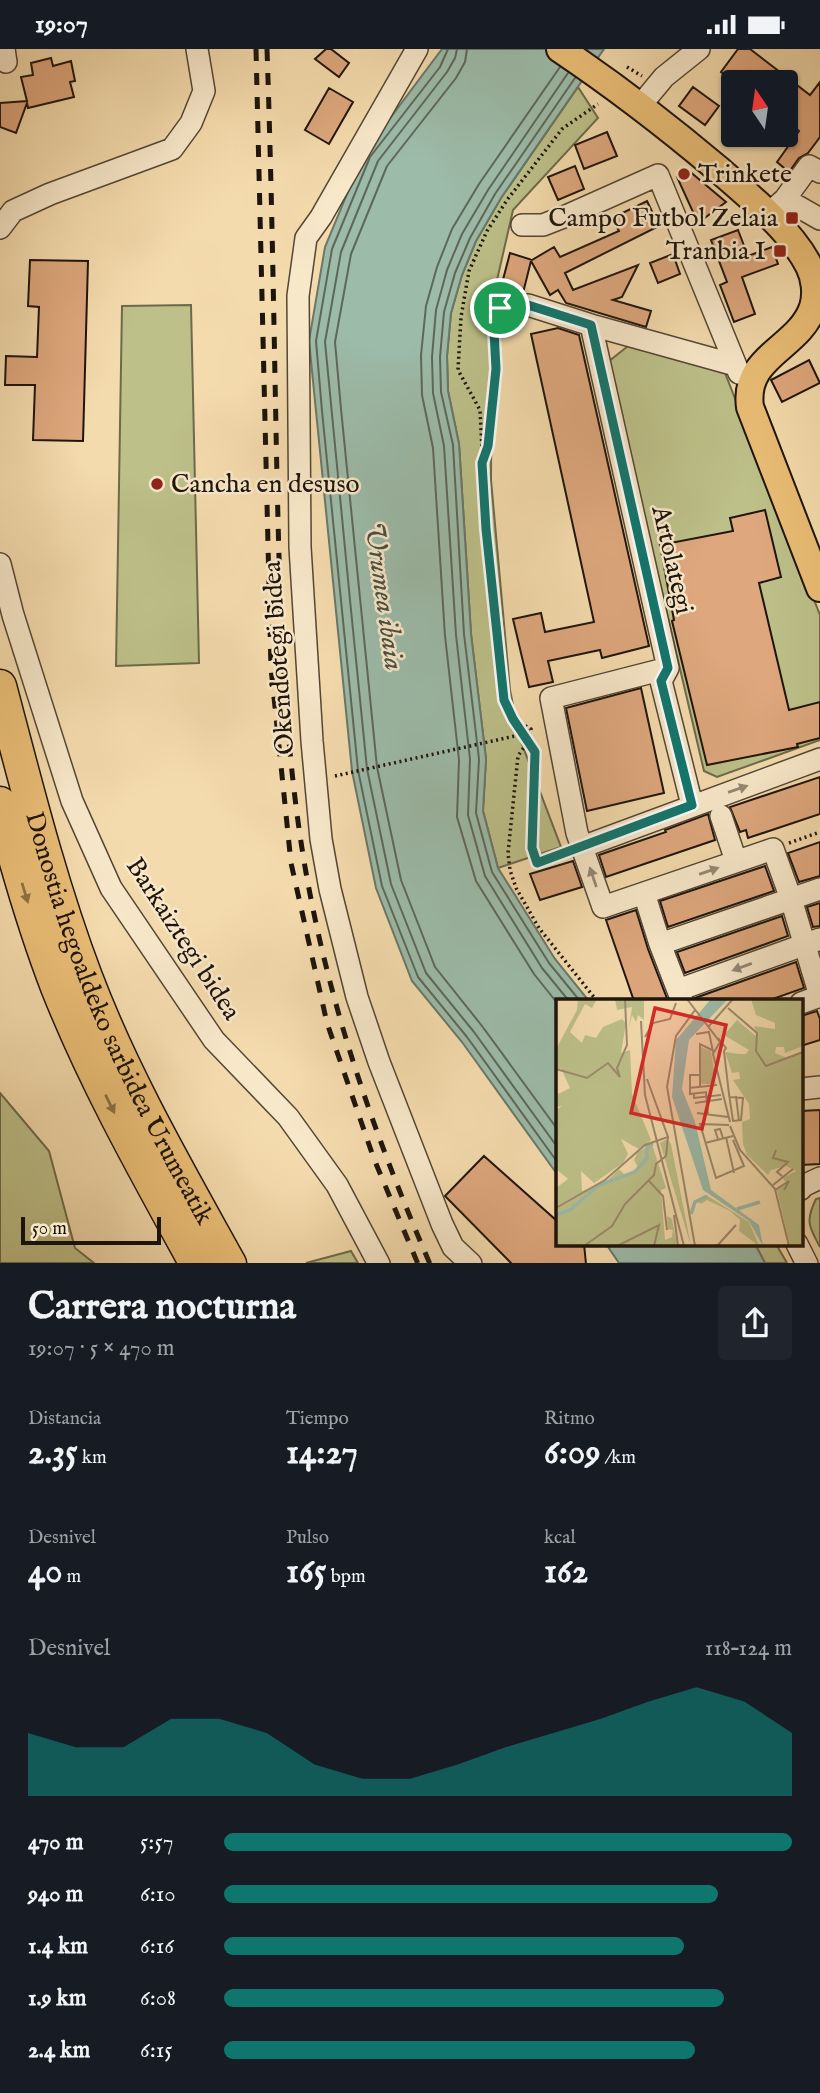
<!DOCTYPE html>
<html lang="es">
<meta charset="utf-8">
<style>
:root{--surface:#171b24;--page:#20242c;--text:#f1f3f6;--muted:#9ea1a6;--accent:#0f766e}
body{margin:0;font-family:"IM FELL English",serif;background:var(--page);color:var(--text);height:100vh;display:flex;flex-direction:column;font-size:26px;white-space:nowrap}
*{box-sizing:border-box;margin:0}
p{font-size:23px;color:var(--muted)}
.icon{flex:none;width:38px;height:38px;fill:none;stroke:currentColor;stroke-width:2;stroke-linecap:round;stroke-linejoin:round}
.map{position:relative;height:1214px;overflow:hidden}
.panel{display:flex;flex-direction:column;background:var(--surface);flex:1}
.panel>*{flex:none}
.needle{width:46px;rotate:347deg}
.tools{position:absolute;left:721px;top:21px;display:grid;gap:14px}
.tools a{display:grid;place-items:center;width:77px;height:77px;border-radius:7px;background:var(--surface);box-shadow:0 2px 5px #0004;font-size:35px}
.scale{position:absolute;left:21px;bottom:18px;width:140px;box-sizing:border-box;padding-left:7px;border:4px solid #1d140c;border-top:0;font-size:19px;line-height:24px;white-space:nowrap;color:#1d140c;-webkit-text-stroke:5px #f8e8ca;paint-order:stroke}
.pin{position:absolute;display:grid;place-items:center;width:60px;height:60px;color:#fff;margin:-30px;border:4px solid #fff;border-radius:50%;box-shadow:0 2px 7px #0007}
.round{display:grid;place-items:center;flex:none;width:74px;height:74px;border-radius:7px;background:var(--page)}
.overview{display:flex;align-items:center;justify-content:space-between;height:119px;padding:0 28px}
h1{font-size:38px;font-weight:800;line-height:52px}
.figures{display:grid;grid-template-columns:repeat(3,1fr);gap:10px;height:119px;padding:7px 28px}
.figures div{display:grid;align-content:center}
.figures b{font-size:35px;font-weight:800}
.figures small{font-size:19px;font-weight:400}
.figures p{font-size:19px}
.chart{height:196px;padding:14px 28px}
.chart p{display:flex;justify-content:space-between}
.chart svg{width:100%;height:126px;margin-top:7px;fill:var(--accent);opacity:.7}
ul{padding:0 28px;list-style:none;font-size:23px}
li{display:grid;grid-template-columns:112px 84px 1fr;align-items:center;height:52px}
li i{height:18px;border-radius:9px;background:var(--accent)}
.status{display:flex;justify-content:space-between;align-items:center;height:49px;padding:0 35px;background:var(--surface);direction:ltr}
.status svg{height:19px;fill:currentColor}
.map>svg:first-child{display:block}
.green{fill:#bdc089;stroke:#6d6a4a;stroke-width:2}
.water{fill:#9cbba9;stroke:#69786a;stroke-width:2}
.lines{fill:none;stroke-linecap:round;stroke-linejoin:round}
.shore{stroke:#5c685a;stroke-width:2}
.building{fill:#dea77d;stroke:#1d140c;stroke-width:2}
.minor-casing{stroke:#534634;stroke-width:24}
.major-casing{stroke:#1d140c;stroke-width:30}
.highway-casing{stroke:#1d140c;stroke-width:35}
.path{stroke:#1d140c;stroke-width:3.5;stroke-dasharray:2 3.5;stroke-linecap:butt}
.minor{stroke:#f8e8ca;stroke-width:21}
.major{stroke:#eabe76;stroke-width:26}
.highway{stroke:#eabe76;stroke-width:32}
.rail{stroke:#1d140c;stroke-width:5;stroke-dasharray:12 12;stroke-linecap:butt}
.oneway{fill:#958974}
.oneway2{fill:#8e7246}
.route-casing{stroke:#fff;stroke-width:14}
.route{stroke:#0f766e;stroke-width:9}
.poi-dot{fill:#8f2418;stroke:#f8e8ca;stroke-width:2.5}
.labels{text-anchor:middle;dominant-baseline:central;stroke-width:5;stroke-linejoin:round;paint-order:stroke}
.poi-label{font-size:26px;fill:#1d140c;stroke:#f8e8ca;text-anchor:start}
.street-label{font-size:26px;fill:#1d140c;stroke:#f8e8ca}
.water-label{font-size:28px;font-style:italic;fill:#494e43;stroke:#f8e8ca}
.inset-river{fill:none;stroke:#9cbba9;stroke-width:3.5}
.inset-road{fill:none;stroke:#9e8b6d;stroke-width:2}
.view{fill:#d62828;fill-opacity:0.15;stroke:#d62828;stroke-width:3.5}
.inset-edge{fill:none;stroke:#1d140c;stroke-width:3.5}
</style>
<div class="status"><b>19:07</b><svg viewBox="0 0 49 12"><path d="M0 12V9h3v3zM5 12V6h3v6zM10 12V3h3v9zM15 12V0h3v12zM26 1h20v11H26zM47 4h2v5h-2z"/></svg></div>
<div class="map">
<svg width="820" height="1215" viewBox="0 0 820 1215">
<rect width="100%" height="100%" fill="#f4dbad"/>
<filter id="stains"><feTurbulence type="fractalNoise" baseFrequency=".00286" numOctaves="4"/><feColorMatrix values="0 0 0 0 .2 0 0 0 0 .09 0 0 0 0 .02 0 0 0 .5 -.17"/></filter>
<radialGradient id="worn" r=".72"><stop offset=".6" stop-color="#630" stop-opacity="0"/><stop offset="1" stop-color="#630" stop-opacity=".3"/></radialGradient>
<path class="green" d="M578 38 598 69 513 161 492 253 491 431 510 641 520 690 561 798 498 819 483 762 486 710 471 585 459 395 448 342 447 307 451 264 462 226 476 192 501 149Z
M191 256 199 614 116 617 122 257Z
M628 297 725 324 820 566V691L717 728 704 722 608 313Z
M0 1044 49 1102 75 1199 94 1214H0Z
M820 1149V1198C809 1178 805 1172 816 1150Z
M755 1195H776L787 1214H765Z
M351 1202 358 1214H306Z"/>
<path class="water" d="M442 0H604L501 149 476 192 462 226 451 264 447 307 448 342 459 395 471 585 486 710 483 762 498 819 555 910 589 952H558L557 1125 462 993 412 932 376 839 352 722 309 292 325 198 364 104Z
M606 1195H755L765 1214H619Z"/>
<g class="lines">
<path class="shore" d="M448 0 440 18 370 108 332 200 316 292 322 362 358 721 382 837 418 928 467 988 558 1114
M457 0 455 9 447 23 378 112 341 203 325 293 350 551 367 720 391 835 426 924 474 983 558 1099
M467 0 465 13 456 29 387 117 351 205 335 293 341 360 377 718 401 831 435 918 482 977 558 1081
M568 24 488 141 462 185 447 221 436 261 432 308 433 344 444 397 456 586 470 710 468 766 485 827 542 919 569 952
M575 29 495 145 470 189 455 224 444 263 440 308 441 343 453 396 464 585 479 710 476 764 492 823 549 914 580 952
M558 955 534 925 476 832 457 768 459 711 445 587 433 399 422 346 421 306 426 257 437 218 452 180 479 135 560 18"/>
</g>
<path class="building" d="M326 0H331L349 14 339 28 315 10Z
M738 0H750L810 46 820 33V88L808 104 799 109 789 123 777 113 799 82 786 72V33H734L721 23Z
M51 9 53 17 71 12 75 32 70 33 74 48 28 59 27 54 16 84 0 78V54L27 52 21 28 33 26 31 14Z
M693 38 719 57 705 76 679 57Z
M329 39 353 53 329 95 305 81Z
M607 83 617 107 584 120 575 96Z
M575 117 584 140 558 151 548 128Z
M688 121 726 153 698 174 677 128Z
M647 152 659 177 565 224 573 241 638 216 622 248 613 251 651 262 646 278 566 254 558 241 550 246 531 212 523 244 519 247 500 242 510 204 532 211 554 198 560 208 619 182 612 169Z
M738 181 748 207 772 198 778 215 742 228 755 265 734 273 720 236 727 233 711 191Z
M673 205 680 225 658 234 650 214Z
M30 211 88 212 83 392 33 391 35 336H5L6 307 37 308 39 258 28 257Z
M558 279 579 286 649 597 602 609 600 601 548 612 553 633 529 638 513 570 541 564 545 583 594 573 531 285Z
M809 311 820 334 782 353 771 331Z
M765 461 781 528 759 534 789 661 820 653V689L797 695 798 698 707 716 672 572 674 571 660 496 733 482 730 469Z
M641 639 664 744 587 762 566 659Z
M820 728V765L748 789 746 781 740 783 730 758Z
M708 765 715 791 606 828 599 806 666 783 665 781Z
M820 793V827L799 833 788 804Z
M573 812 582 838 540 851 530 825Z
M765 817 774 842 668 878 660 852Z
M820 854V877L813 878 807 858Z
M636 861 648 900 668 952H634L606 871Z
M782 867 788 887 685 924 677 903Z
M796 913 804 939 767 952H695V949Z
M817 962 820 970V991L801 997V967Z
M820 1061V1115L801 1116V1062Z
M484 1107 557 1172V1195H584L586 1215H512L445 1147Z"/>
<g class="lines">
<g class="minor-casing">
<path id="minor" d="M4 0 6 13
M417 0 321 168 306 189 298 247 300 498 312 692 321 790 330 840 357 948 379 1013 442 1175 453 1198 471 1215
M640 57 664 28 699 0
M785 150 809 117 820 123
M768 165 785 150 820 170
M522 176H543L566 167 658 126 739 324
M0 179 13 162 50 145 172 100 191 74 204 42 197 0
M528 256 591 276
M0 515 13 566 72 752 111 839 214 991 288 1068 337 1136 379 1215
M668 619 551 649 577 784 603 858 773 800 791 850 820 947 801 954
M692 756 661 632 668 619 591 276 735 316
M721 767 736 812
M582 798 820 710
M644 844 660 895 820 840
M660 895 682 952
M678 941 820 890
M801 1040 820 1038
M801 1140 803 1137 820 1129
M797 1195 807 1215"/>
</g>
<g class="major-casing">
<path id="major" d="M560 0C615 37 667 77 718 120 748 146 791 181 809 217 815 229 817 245 813 258 799 300 743 306 750 358L820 539"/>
</g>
<g class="highway-casing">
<g id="highway">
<path id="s1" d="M0 637C26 735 50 833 86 928 124 1028 178 1121 230 1215"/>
<path d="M0 754C16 816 34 878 57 938 95 1034 146 1124 196 1215"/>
</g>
</g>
<path class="path" d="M627 18 642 27
M484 409 488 397 496 320 494 282 500 257 509 254
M514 672 535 703 532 799 537 814 564 805
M335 727 524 685 530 680
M789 794 820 783
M597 952 539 879 516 839 510 821 508 804 518 707 527 694 531 680 513 670 504 651 486 480 480 361 458 321 461 268 469 222 487 182 507 151 562 80 598 55"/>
<use href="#minor" class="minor"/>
<use href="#major" class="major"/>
<use href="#highway" class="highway"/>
<path class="rail" d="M256 0 271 619 291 814 327 974 374 1110 418 1215
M267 0C272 143 274 286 277 429 280 557 283 685 304 812 328 954 373 1083 430 1215"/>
</g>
<defs><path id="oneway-solid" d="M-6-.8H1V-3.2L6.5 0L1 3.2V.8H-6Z" transform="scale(1.75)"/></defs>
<g class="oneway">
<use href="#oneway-solid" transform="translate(738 740) rotate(-19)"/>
<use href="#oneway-solid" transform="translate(709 822) rotate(-19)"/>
<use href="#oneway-solid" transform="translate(593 828) rotate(-109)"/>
<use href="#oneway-solid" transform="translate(742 918) rotate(160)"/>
</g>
<g class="oneway2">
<use href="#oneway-solid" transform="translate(25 844) rotate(73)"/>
<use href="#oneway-solid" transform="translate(110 1055) rotate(64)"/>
</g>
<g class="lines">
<g class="route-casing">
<path id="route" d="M510 254 528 256 591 276 668 619 661 632 692 756 537 814 532 799 535 703 513 670 504 651 486 480 482 414 488 397 496 320 494 282 500 257Z"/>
</g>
<use href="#route" class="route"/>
</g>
<g class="poi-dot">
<circle cx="684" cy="125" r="7"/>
<rect x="785" y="162" width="14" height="14" rx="3.5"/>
<rect x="773" y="195" width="14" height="14" rx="3.5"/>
<circle cx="157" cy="435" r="7"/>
</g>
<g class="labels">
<g class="poi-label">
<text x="698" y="125">Trinkete</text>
<text x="778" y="169" text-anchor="end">Campo Futbol Zelaia</text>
<text x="766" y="202" text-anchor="end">Tranbia I</text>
<text x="171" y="435">Cancha en desuso</text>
</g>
<g class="street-label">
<text transform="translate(672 511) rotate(77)">Artolategi</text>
<text transform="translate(279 609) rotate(-94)">Okendotegi bidea</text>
<text transform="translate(183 890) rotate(57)">Barkaiztegi bidea</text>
<text stroke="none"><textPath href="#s1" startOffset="354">Donostia hegoaldeko sarbidea Urumeatik</textPath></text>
</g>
<g class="water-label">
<text transform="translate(383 547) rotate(82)">Urumea ibaia</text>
</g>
</g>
<g transform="translate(556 950)">
<rect width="247" height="247" fill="#f4dbad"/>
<path d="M22 0H41L36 9 29 5 14 33 26 44 29 36 40 39 47 28 66 20 70 24 65 54 74 51 76 95 95 141 83 150 65 140 72 155 67 164 38 184 25 172 26 192 50 183 63 170 70 177 82 168 78 161 82 153 96 145 110 189 105 191 109 241 116 238 117 231 112 230 111 217 116 220 121 247H0V189L12 180 0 170V111L6 107 1 108 0 96 14 89 5 69 0 72V50L21 11ZM59 0H88V21L82 16 80 23 76 16 73 29 76 8 61 11ZM195 0H247V47L229 54 228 48H220L219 54 231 59 247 54V247H234L221 191 230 184 227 179 240 172 230 167 215 171 212 176 191 156 187 145 186 123 194 120 193 105 177 81 184 80 183 73 176 74 169 53 183 55H190L193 51 168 36 181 21 202 39 198 27 219 30V24L200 16ZM145 48 155 52 160 85H145ZM111 140 115 145 135 247 104 144ZM150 196 193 223 203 247 183 232 184 221 174 212 151 201 145 205 141 202Z" fill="#bdc089"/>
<path d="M155 0H172L133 41 126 90 139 123 155 191 203 226 207 247 193 222 147 191 116 98 120 41Z" fill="#9cbba9"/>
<path class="inset-river" d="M181 210 204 203M135 215 139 203 151 197M0 216 14 211 43 186 79 173 91 159V147L97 145"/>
<path class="inset-road" d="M131 0 164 43 157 55 174 123M172 9 201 34 200 52 210 67 247 53M139 11 120 37 111 88 139 247M85 22 89 96 128 247M153 27 177 0M140 35 153 33 157 53M89 38 97 24 114 20 120 4M162 39 170 49 168 52 173 95 177 122 185 121 187 99 173 98M0 70 31 79 52 64 64 78 61 69 71 46 69 0M144 76H134V95L150 93 152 115M144 88V45L156 51M133 89 161 86M138 95V99L165 96M180 97 183 122M139 104 166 100M141 114 172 118M173 126 144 125 160 179 188 167 177 141M174 127 184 151 219 190 233 247M170 138 178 174M162 140 159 131 164 130 167 139M149 144 177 137M220 151 217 159 232 163 221 173 226 177M92 181 107 197 111 231M217 186 237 170M219 191 233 182 228 191M0 209 49 181 89 146 112 138 91 80M118 216 122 247M28 247 56 227 69 205 98 176 100 165 110 157 112 138M61 247 103 226 98 247M161 247 180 226"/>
<path class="view" d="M99 9 170 26 146 130 75 114Z"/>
<rect width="247" height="247" class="inset-edge"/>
</g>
<rect width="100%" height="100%" filter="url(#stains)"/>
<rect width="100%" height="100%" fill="url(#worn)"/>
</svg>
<div class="tools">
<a><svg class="needle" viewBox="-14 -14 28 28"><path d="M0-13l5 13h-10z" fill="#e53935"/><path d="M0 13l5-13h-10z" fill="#9ea1a6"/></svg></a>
</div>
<div class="scale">50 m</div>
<div class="pin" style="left:500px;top:259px;background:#1e9e55"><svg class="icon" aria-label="arrive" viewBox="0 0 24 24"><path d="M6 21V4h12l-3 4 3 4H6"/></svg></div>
</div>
<section class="panel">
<div class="overview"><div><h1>Carrera nocturna</h1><p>19:07 · 5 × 470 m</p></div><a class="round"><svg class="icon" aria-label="share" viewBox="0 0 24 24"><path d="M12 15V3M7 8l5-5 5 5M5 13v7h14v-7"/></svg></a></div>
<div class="figures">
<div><p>Distancia</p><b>2.35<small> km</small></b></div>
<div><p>Tiempo</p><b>14:27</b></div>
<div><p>Ritmo</p><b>6:09<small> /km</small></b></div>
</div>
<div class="figures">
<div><p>Desnivel</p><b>40<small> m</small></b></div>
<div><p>Pulso</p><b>165<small> bpm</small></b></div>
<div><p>kcal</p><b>162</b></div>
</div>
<div class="chart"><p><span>Desnivel</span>118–124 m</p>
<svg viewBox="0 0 160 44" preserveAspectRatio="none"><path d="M0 44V22L10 27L20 27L30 17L40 17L50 22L60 33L70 38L80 38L90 33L100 27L110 22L120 17L130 11L140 6L150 11L160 22V44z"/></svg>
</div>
<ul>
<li><b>470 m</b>5:57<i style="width:100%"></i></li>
<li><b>940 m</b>6:10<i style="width:87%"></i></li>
<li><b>1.4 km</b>6:16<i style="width:81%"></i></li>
<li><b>1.9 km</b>6:08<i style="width:88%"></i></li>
<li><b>2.4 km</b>6:15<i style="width:83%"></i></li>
</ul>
</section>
